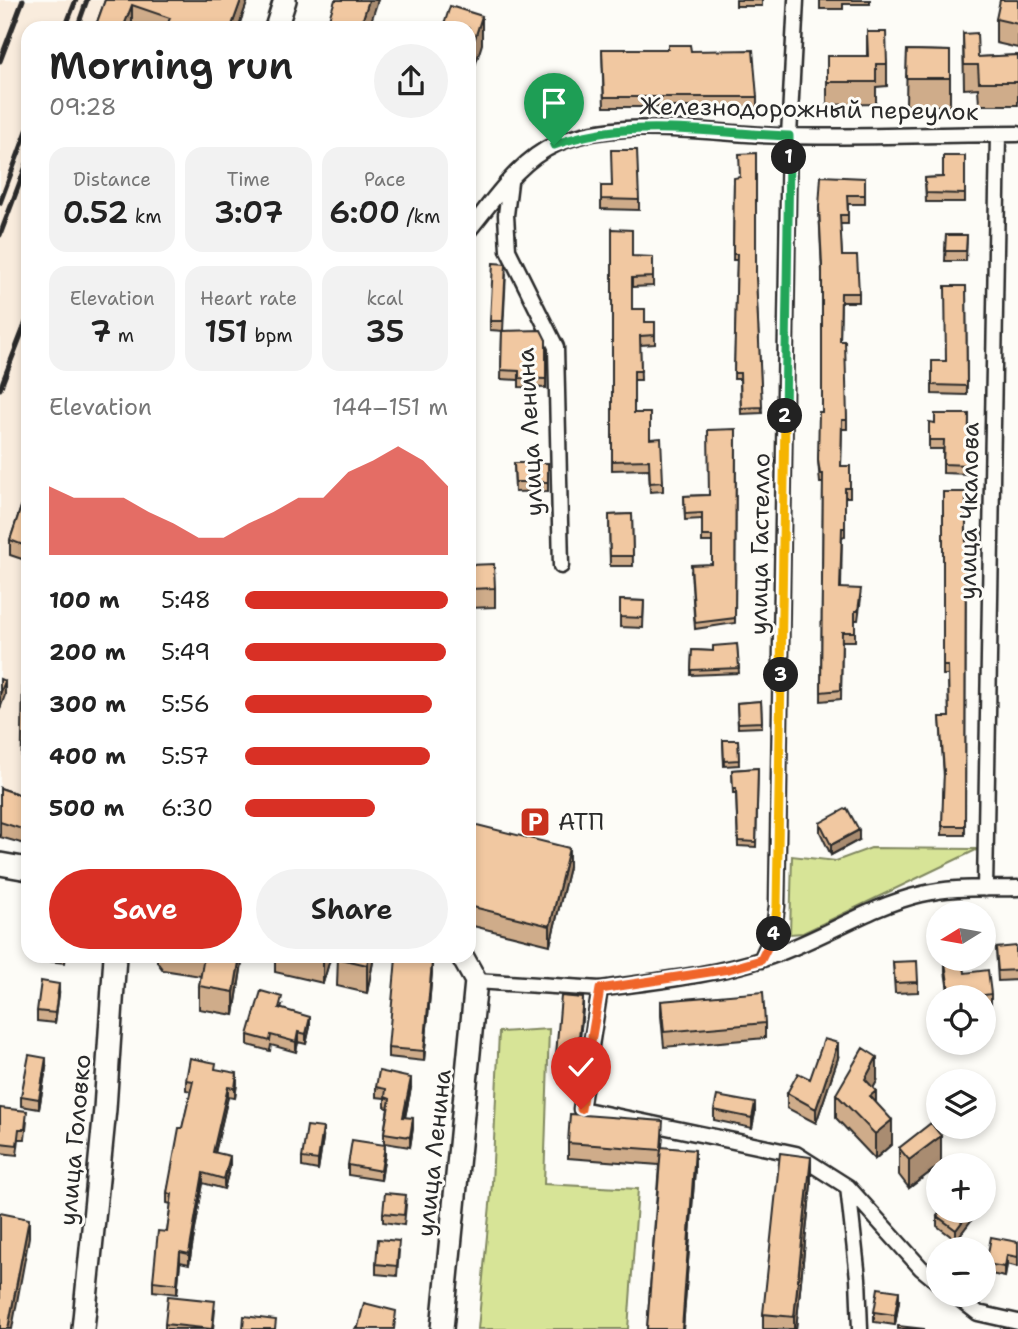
<!DOCTYPE html>
<meta charset="utf-8">
<style>
:root{--surface:#fff;--page:#f2f2f2;--text:#222;--muted:#767676;--accent:#d93025}
body{margin:0;font-family:"Shantell Sans",sans-serif;background:var(--page);color:var(--text);height:100vh;display:flex;flex-direction:column;font-size:26px;white-space:nowrap}
*{box-sizing:border-box;margin:0}
p{font-size:23px;color:var(--muted)}
.icon{flex:none;width:38px;height:38px;fill:none;stroke:currentColor;stroke-width:2;stroke-linecap:round;stroke-linejoin:round}
.map{position:relative;flex:1;overflow:hidden}
.sheet{position:absolute;left:21px;top:21px;width:455px;height:942px;display:flex;flex-direction:column;background:var(--surface);border-radius:21px;box-shadow:0 4px 10px #0003}
.sheet>*{flex:none}
.needle{width:46px;rotate:259deg}
.buttons{position:absolute;left:926px;top:901px;display:grid;gap:14px}
.buttons a{display:grid;place-items:center;width:70px;height:70px;border-radius:50%;background:var(--surface);box-shadow:0 4px 10px #0003;font-size:35px}
.pin{position:absolute;display:grid;place-items:center;width:60px;height:60px;color:#fff;margin:-72px -30px;border-radius:50% 50% 50% 0;rotate:-45deg;box-shadow:0 0 7px #0007}
.pin .icon{rotate:45deg}
.km{position:absolute;width:35px;height:35px;margin:-18px;border-radius:50%;background:#222;color:#fff;font-size:19px;line-height:35px;text-align:center}
.round{display:grid;place-items:center;flex:none;width:74px;height:74px;border-radius:37px;background:var(--page)}
.headline{display:flex;align-items:center;justify-content:space-between;height:119px;padding:0 28px}
h1{font-size:38px;font-weight:600;line-height:52px}
.metrics{display:grid;grid-template-columns:repeat(3,1fr);gap:10px;height:119px;padding:7px 28px}
.metrics div{display:grid;align-content:center;border-radius:18px;background:var(--page);text-align:center}
.metrics b{font-size:30px;font-weight:600}
.metrics small{font-size:19px;font-weight:400}
.metrics p{font-size:19px}
.chart{height:196px;padding:14px 28px}
.chart p{display:flex;justify-content:space-between}
.chart svg{width:100%;height:126px;margin-top:7px;fill:var(--accent);opacity:.7}
.action{display:flex;gap:14px;margin-top:auto;padding:14px 28px}
.action a{flex:1;height:80px;border-radius:42px;background:var(--accent);color:#fff;font-size:28px;font-weight:600;line-height:80px;text-align:center}
.action a+a{background:var(--page);color:var(--text)}
ul{padding:0 28px;list-style:none;font-size:23px}
li{display:grid;grid-template-columns:112px 84px 1fr;align-items:center;height:52px}
li i{height:18px;border-radius:9px;background:var(--accent)}
.map>svg:first-child{display:block}
.built{fill:#f9ecdd}
.green{fill:#d7e497;stroke:#818861;stroke-width:2}
.lines{fill:none;stroke-linecap:round;stroke-linejoin:round}
.street-casing{stroke:#2b2b2b;stroke-width:19}
.secondary-casing{stroke:#2b2b2b;stroke-width:26}
.street{stroke:#fdfcf7;stroke-width:14}
.secondary{stroke:#fdfcf7;stroke-width:21}
.rail{stroke:#2b2b2b;stroke-width:5}
.wall{fill:#cfac8a;stroke:#2b2b2b;stroke-width:2}
.shaded-wall{fill:#a98c71;stroke:#2b2b2b;stroke-width:2}
.building{fill:#f1c8a1;stroke:#2b2b2b;stroke-width:2}
.split-1-casing{stroke:#fff;stroke-width:14}
.split-2-casing{stroke:#fff;stroke-width:14}
.split-3-casing{stroke:#fff;stroke-width:14}
.split-4-casing{stroke:#fff;stroke-width:14}
.split-5-casing{stroke:#fff;stroke-width:14}
.split-6-casing{stroke:#fff;stroke-width:14}
.split-1{stroke:#22a559;stroke-width:9}
.split-2{stroke:#22a559;stroke-width:9}
.split-3{stroke:#f5b400;stroke-width:9}
.split-4{stroke:#f5b400;stroke-width:9}
.split-5{stroke:#f0652b;stroke-width:9}
.split-6{stroke:#f0652b;stroke-width:9}
.labels{text-anchor:middle;dominant-baseline:central;stroke-width:6;stroke-linejoin:round;paint-order:stroke}
.street-label{font-size:24px;fill:#2b2b2b;stroke:#fdfcf7}
.poi-label{font-size:24px;fill:#2b2b2b;stroke:#fdfcf7;text-anchor:start}
</style>
<div class="map">
<svg width="1018" height="1329" viewBox="0 0 1018 1329">
<rect width="100%" height="100%" fill="#fdfcf7"/>
<filter id="ink" filterUnits="userSpaceOnUse"><feTurbulence type="fractalNoise" baseFrequency=".0143" numOctaves="2"/><feDisplacementMap in="SourceGraphic" scale="14" xChannelSelector="R" yChannelSelector="G"/><feConvolveMatrix kernelMatrix="1 2 1 2 8 2 1 2 1" color-interpolation-filters="sRGB"/></filter>
<g filter="url(#ink)">
<path class="built" d="M0 0H191L152 28H28V845L0 837Z"/>
<path class="green" d="M871 848 978 849 803 933 790 934 792 856 836 861Z
M549 1029 544 1184 638 1189 628 1329H478L492 1184 499 1032Z"/>
<g class="lines">
<g class="street-casing">
<path id="street" d="M510 182 506 215 508 250 556 347 561 566
M469 230C494 200 518 161 556 144 622 115 717 135 788 136 865 138 941 134 1018 134
M985 889 998 134
M761 960 773 934 777 906 789 136 796 0
M476 981 600 989 581 1109 796 1154 848 1187 921 1268 938 1282
M600 989C654 981 711 976 763 959 818 942 866 907 922 894 953 886 986 889 1018 888
M848 1187 858 1278 860 1329
M955 1295 978 1313 1018 1322"/>
</g>
<g class="secondary-casing">
<path id="secondary" d="M276 28 285 0
M0 864 28 869
M83 1329 105 1109 115 956
M442 1329 476 981 462 956"/>
</g>
<use href="#street" class="street"/>
<use href="#secondary" class="secondary"/>
<path class="rail" d="M65 28 76 0
M77 28 87 0
M0 61 23 0
M0 203 28 128
M0 235 28 161
M0 389 28 317"/>
</g>
<path class="wall" d="M105 0H248L238 28H143L132 24 130 28H95Z
M736 0H762V6H736Z
M820 0H870V4H843V9H820Z
M1018 0V48L996 43V19Z
M867 32 887 64V86L876 87V104L827 105V56H867Z
M963 34 978 57 1018 55V105H979L978 88 964 89Z
M602 49 691 51 757 97V107H604Z
M907 50 950 51V106L906 105Z
M965 156V202H926L925 178 943 177Z
M734 178 756 279 762 413 741 414 740 379H734L737 260H733Z
M865 178V204H848V224H840L842 256 859 293V302H841L840 341 847 420V429H842L841 466H850V497H845V536L842 537 841 588 861 598 858 620H855V641H842L841 699 821 701 823 483H820L818 460 822 412V273L819 207Z
M601 186 639 200V210L601 209Z
M612 229 632 256 653 277V286L632 287V309L645 322 655 335V344L640 345 641 380H634V413L650 439 663 482V491L650 492 649 469 612 470Z
M946 235H967L966 261H945Z
M506 273 503 331 490 330V321Z
M966 286 967 395 932 394V361H946Z
M502 331 546 340V388L519 387V380L501 379Z
M969 414 968 474 943 473V449H929V440L935 423Z
M736 429 735 623 695 629 691 571 712 564V542H702V519L685 520 684 496 709 495Z
M514 463H548V491L515 492Z
M28 486V561L10 555V540Z
M943 492H966L965 835H942L944 776 940 717H949L948 675H943Z
M632 514 633 566H610L609 515Z
M469 565 495 588V607L469 608Z
M620 600 644 601 643 628 620 627Z
M28 613V845L0 837V788L21 795Z
M737 644 739 673 691 675 692 650 713 651Z
M761 701 762 727 738 728 737 703Z
M723 740H738L739 765 724 766Z
M758 768 756 847 738 846 736 793H733L732 770Z
M469 823 569 867 550 945 469 925Z
M820 823 859 840 831 855 820 832Z
M996 948 1018 957V980L998 981Z
M47 956H66L65 963 47 961Z
M157 956H243L234 1015 199 1009V986L201 976 163 970 157 962Z
M275 956H331L323 983 275 972Z
M338 956H373V962L367 993 337 986Z
M893 962 918 982V992L895 993Z
M945 962 965 973 991 994V1004L984 1005V998H949L945 971Z
M432 972 424 1061 388 1057V1048Z
M59 994 55 1023 37 1021V1011Z
M661 1001 765 1023V1038L664 1047 661 1016Z
M282 1006 281 1009 310 1027 306 1044 298 1042 296 1052 271 1045 270 1051 248 1045V1035Z
M583 1008 577 1067 556 1065V1055Z
M838 1058 816 1123 787 1108V1093L810 1079Z
M46 1068 39 1109 21 1106V1096Z
M216 1070 237 1083 235 1098 228 1097 215 1152 230 1166 224 1189 203 1183 189 1264 180 1262 177 1294 153 1291V1281L167 1232 171 1204 167 1203V1193L191 1091 186 1090V1080Z
M877 1081 873 1088 876 1103 892 1144 875 1159 836 1118V1094Z
M376 1087 411 1088 405 1117 413 1128 410 1147 384 1143V1133L388 1108 385 1107V1098L376 1097Z
M0 1108 27 1121 25 1139H19L17 1155 0 1153Z
M714 1110 755 1113 752 1128 714 1120Z
M663 1136 662 1147 695 1168 683 1329H647L659 1165 568 1158V1143Z
M323 1138 318 1170 302 1167V1158Z
M899 1148 941 1164 909 1188 899 1175Z
M385 1155 381 1180 348 1175V1165Z
M811 1184 796 1329H763V1314Z
M406 1205 404 1225 383 1222V1213Z
M976 1211V1214L956 1240 937 1226V1216Z
M1018 1242V1267L1007 1264 1005 1277 986 1273V1264Z
M399 1251 397 1276 376 1274V1264Z
M899 1301 895 1325 874 1322V1312Z
M215 1310 213 1329H165V1324Z"/>
<path class="shaded-wall" d="M241 0H248L238 28H231Z
M369 0H378L369 28H360Z
M132 5V24L130 28H123Z
M482 16V44L469 85V57Z
M5 681V695L0 709V694Z
M859 830V840L831 855V845Z
M569 848V867L550 945V926Z
M240 956H243L234 1015V992Z
M323 956H331L323 983Z
M369 956H373V962L367 993V965Z
M432 962V972L424 1061V1051Z
M59 984V994L55 1023V1013Z
M583 998V1008L577 1067V1058Z
M310 1017V1027L306 1044V1034Z
M298 1032V1042L296 1052V1042Z
M838 1043V1058L816 1123V1109Z
M877 1057V1081L865 1103V1079Z
M46 1058V1068L39 1109V1099Z
M237 1073V1083L235 1098V1088Z
M411 1078V1088L403 1127V1117Z
M228 1087V1097L213 1162V1152Z
M876 1091V1115L870 1096Z
M755 1103V1113L752 1128V1118Z
M413 1118V1128L410 1147V1137Z
M892 1120V1144L875 1159V1134Z
M323 1128V1138L318 1170V1160Z
M941 1136V1164L909 1188V1160Z
M385 1145V1155L381 1180V1171Z
M695 1150V1168L683 1329H682Z
M230 1156V1166L224 1189V1179Z
M811 1157V1184L796 1329H794V1317Z
M203 1173V1183L189 1264V1254Z
M970 1211H976V1214L956 1240V1230Z
M29 1219V1237L12 1329H8Z
M180 1252V1262L177 1294V1284Z
M1007 1255V1264L1005 1277V1267Z
M899 1291V1301L895 1325V1315Z"/>
<path class="building" d="M105 0H241L231 28H166L170 18 132 5 123 28H95Z
M335 0H369L360 28H326Z
M1000 0H1018V24L996 19Z
M450 6 482 16 469 57V28H443Z
M867 32H886L887 64H876V82H827V56H868Z
M977 33 978 57 1018 55V82H979L978 65H964L963 34Z
M668 45H690L691 51 753 50 757 97H604L602 49H668Z
M907 50 950 51V78H906Z
M611 150H637L639 200 601 199V186H612Z
M756 153V278L762 407 741 408 740 373H734L737 254H733L734 178 740 177 739 154Z
M943 156H965V194L926 193 925 178 943 177Z
M821 176 865 178V195H847L848 215H840L842 256H857L859 293H841L840 341H845L847 420H842L841 466H850V488H845V528H842L840 588 861 589 858 611H855V632H842L841 690 821 692 823 474H820L818 460 819 412H822V264L819 207Z
M612 229 632 230V256L653 257V277L632 278V309H645V322H655V335L640 336 641 371H634V413H650V439L661 438 663 482 650 483 649 460 612 461Z
M946 235H967L966 251H945Z
M493 263 506 264 503 321H490Z
M945 286H966L967 386 932 385V361H946Z
M541 330 546 340V379L519 378V371L501 370 502 331Z
M935 414H969L968 465 943 464 944 440H929V422L935 423Z
M736 429 735 618 695 623 691 565 712 564V536H702V513L685 514 684 496 709 495 708 430Z
M514 463H548V482H515Z
M28 486V547L10 540Z
M943 492H966L965 826H942L944 771 940 717H949L948 666H943Z
M632 514 633 556H610L609 515Z
M494 564 495 588 469 589V565Z
M620 600 644 601 643 618 620 617Z
M24 613H28V831L0 822V788L21 795Z
M737 644 739 668 691 670 692 650 713 651V646Z
M0 679 5 681 0 694Z
M761 701 762 722 738 723 737 703Z
M723 740H738L739 760 724 761Z
M758 768 756 842 738 841 736 788H733L732 770Z
M847 808 859 830 831 845 820 823Z
M469 823 569 848 550 926 469 906Z
M1016 946V957H1018V970L998 971 996 948Z
M204 956H240L234 992 199 986Z
M338 956H369L367 965 337 958Z
M396 958 432 962 424 1051 388 1048Z
M963 959 965 973 988 970 991 994 966 998H950L945 962Z
M917 961 918 982 895 983 893 962Z
M41 981 59 984 55 1013 37 1011Z
M261 991 282 997 279 1008 310 1017 306 1034 298 1032 296 1042 271 1035 270 1041 248 1035Z
M763 992 765 1023 664 1032 661 1001Z
M561 996 583 998 577 1058 556 1055Z
M824 1039 838 1043 816 1109 787 1093 798 1073 810 1079Z
M863 1048 877 1057 865 1079 876 1091 870 1096 892 1120 875 1134 836 1094Z
M29 1055 46 1058 39 1099 21 1096Z
M190 1058 216 1063 215 1069 237 1073 235 1088 228 1087 213 1152 230 1156 224 1179 203 1173 189 1254 180 1252 177 1284 153 1281 158 1231 167 1232 172 1194 167 1193 179 1128H182L193 1081 186 1080Z
M379 1071 411 1078 403 1117 413 1118 410 1137 384 1133 390 1099 385 1097 386 1089 376 1087Z
M717 1096 755 1103 752 1118 714 1110Z
M0 1108 27 1111 25 1129H19L17 1145 0 1143Z
M570 1114 663 1121 661 1150 568 1143Z
M931 1123 941 1136 909 1160 899 1148Z
M307 1126 323 1128 318 1160 302 1158Z
M352 1140 385 1145 381 1171 348 1165Z
M661 1147 695 1150 682 1329H647Z
M780 1153 811 1157 794 1317 763 1314Z
M385 1193 406 1195 404 1215 383 1213Z
M941 1211H970L956 1230 937 1216Z
M0 1213 29 1219 8 1329H0Z
M991 1237 1018 1242V1257L1007 1255 1005 1267 986 1264Z
M378 1239 399 1241 397 1266 376 1264Z
M878 1288 899 1291 895 1315 874 1312Z
M168 1296 215 1301 212 1329 165 1324Z
M364 1303 396 1311 394 1329H355L356 1327H358Z
M244 1316 276 1320 275 1329H243Z
M898 1326 925 1329H898Z"/>
</g>
<g class="lines" filter="url(#ink)">
<g class="split-1-casing">
<path id="split-1" d="M554 145C627 117 712 133 789 136V157"/>
</g>
<g class="split-2-casing">
<path id="split-2" d="M785 416 789 157"/>
</g>
<g class="split-3-casing">
<path id="split-3" d="M781 675 785 416"/>
</g>
<g class="split-4-casing">
<path id="split-4" d="M774 934 777 906 781 675"/>
</g>
<g class="split-5-casing">
<path id="split-5" d="M589 1054 600 989 729 969 761 960 774 934"/>
</g>
<g class="split-6-casing">
<path id="split-6" d="M581 1109 589 1054"/>
</g>
<use href="#split-1" class="split-1"/>
<use href="#split-2" class="split-2"/>
<use href="#split-3" class="split-3"/>
<use href="#split-4" class="split-4"/>
<use href="#split-5" class="split-5"/>
<use href="#split-6" class="split-6"/>
</g>
<defs>
<g id="parking-square" transform="scale(1.575)"><rect x="-9" y="-9" width="18" height="18" rx="4" fill="#c8321e" stroke="#fdfcf7"/><path d="M-3.5-5.5H1a3.5 3.5 0 0 1 0 7H-1V5.5H-3.5ZM-1-3.4V-.6H.8a1.4 1.4 0 0 0 0-2.8Z" fill="#fff"/></g>
</defs>
<g fill-rule="evenodd">
<use href="#parking-square" x="535" y="822"/>
</g>
<g class="labels">
<g class="street-label">
<text transform="translate(809 109) rotate(1)">Железнодорожный переулок</text>
<text transform="translate(530 432) rotate(-93)">улица Ленина</text>
<text transform="translate(969 511) rotate(-89)">улица Чкалова</text>
<text transform="translate(760 544) rotate(-89)">улица Гастелло</text>
<text transform="translate(75 1140) rotate(-85)">улица Головко</text>
<text transform="translate(434 1153) rotate(-84)">улица Ленина</text>
</g>
<g class="poi-label">
<text x="558" y="822">АТП</text>
</g>
</g>
</svg>
<div class="buttons">
<a><svg class="needle" viewBox="-14 -14 28 28"><path d="M0-13l5 13h-10z" fill="#e53935"/><path d="M0 13l5-13h-10z" fill="#767676"/></svg></a>
<a><svg class="icon" aria-label="locate" viewBox="0 0 24 24"><circle cx="12" cy="12" r="6"/><path d="M12 2v4M12 18v4M2 12h4M18 12h4"/></svg></a>
<a><svg class="icon" aria-label="layers" viewBox="0 0 24 24"><path d="M12 4l9 5-9 5-9-5zM3 14l9 5 9-5"/></svg></a>
<a>+</a>
<a>−</a>
</div>
<div class="pin" style="left:554px;top:145px;background:#1e9e55"><svg class="icon" aria-label="arrive" viewBox="0 0 24 24"><path d="M6 21V4h12l-3 4 3 4H6"/></svg></div>
<div class="pin" style="left:581px;top:1109px;background:#d93025"><svg class="icon" aria-label="check" viewBox="0 0 24 24"><path d="M5 12l5 5 9-10"/></svg></div>
<b class="km" style="left:789px;top:157px">1</b>
<b class="km" style="left:785px;top:416px">2</b>
<b class="km" style="left:781px;top:675px">3</b>
<b class="km" style="left:774px;top:934px">4</b>
<section class="sheet">
<div class="headline"><div><h1>Morning run</h1><p>09:28</p></div><a class="round"><svg class="icon" aria-label="share" viewBox="0 0 24 24"><path d="M12 15V3M7 8l5-5 5 5M5 13v7h14v-7"/></svg></a></div>
<div class="metrics">
<div><p>Distance</p><b>0.52<small> km</small></b></div>
<div><p>Time</p><b>3:07</b></div>
<div><p>Pace</p><b>6:00<small> /km</small></b></div>
</div>
<div class="metrics">
<div><p>Elevation</p><b>7<small> m</small></b></div>
<div><p>Heart rate</p><b>151<small> bpm</small></b></div>
<div><p>kcal</p><b>35</b></div>
</div>
<div class="chart"><p><span>Elevation</span>144–151 m</p>
<svg viewBox="0 0 160 44" preserveAspectRatio="none"><path d="M0 44V20L10 24L20 24L30 24L40 29L50 33L60 38L70 38L80 33L90 29L100 24L110 24L120 15L130 11L140 6L150 11L160 20V44z"/></svg>
</div>
<ul>
<li><b>100 m</b>5:48<i style="width:100%"></i></li>
<li><b>200 m</b>5:49<i style="width:99%"></i></li>
<li><b>300 m</b>5:56<i style="width:92%"></i></li>
<li><b>400 m</b>5:57<i style="width:91%"></i></li>
<li><b>500 m</b>6:30<i style="width:64%"></i></li>
</ul>
<div class="action"><a>Save</a><a>Share</a></div>
</section>
</div>
